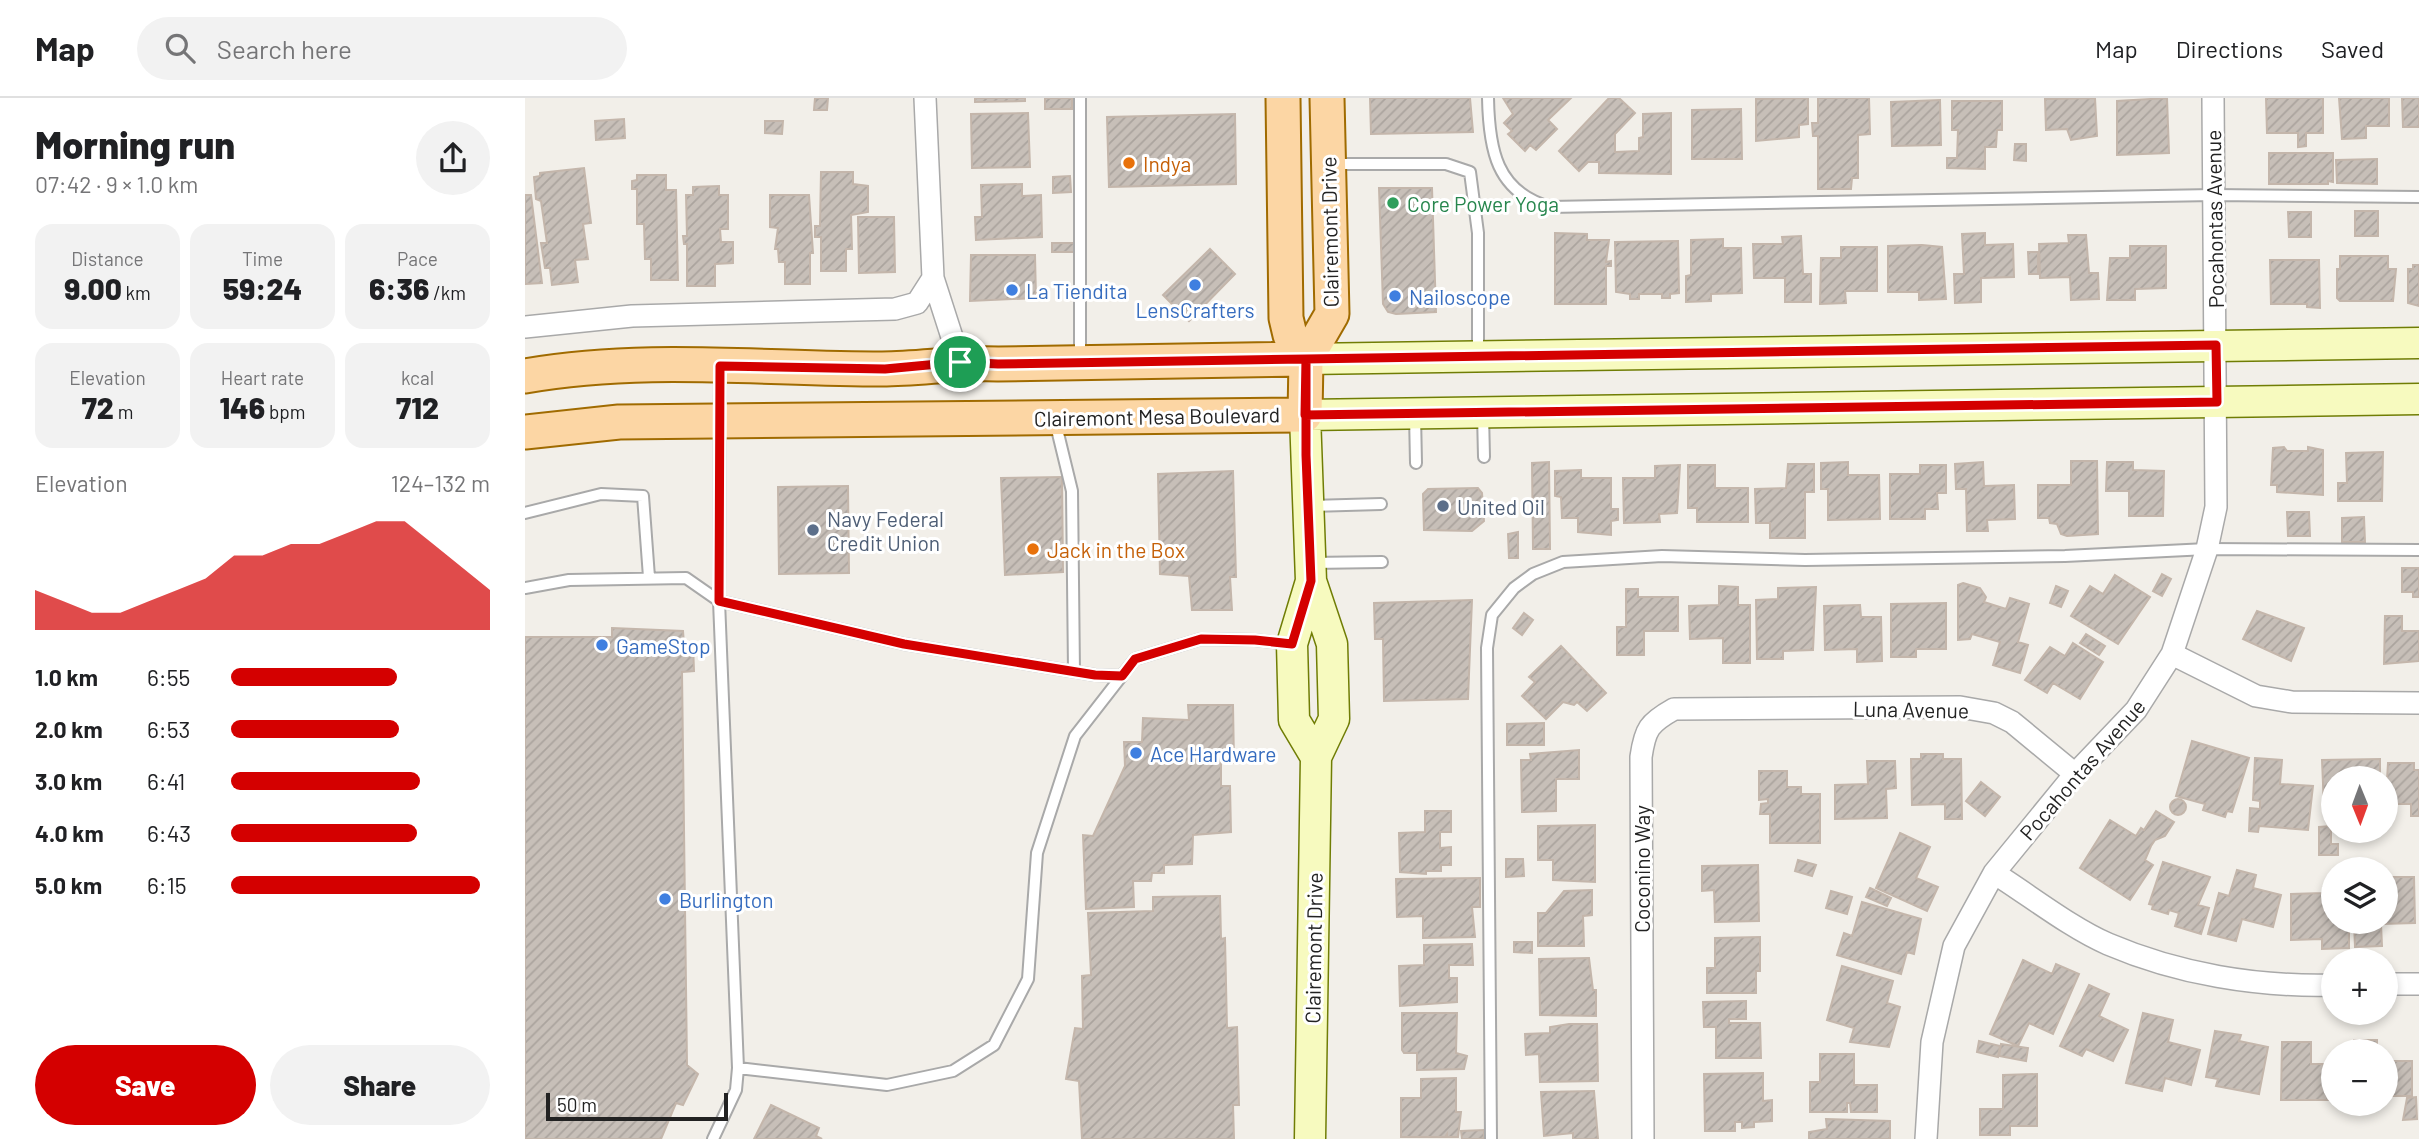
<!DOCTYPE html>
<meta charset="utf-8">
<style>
:root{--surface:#fff;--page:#f2f2f2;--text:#202124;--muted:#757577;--line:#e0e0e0;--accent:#d40000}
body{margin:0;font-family:Barlow,sans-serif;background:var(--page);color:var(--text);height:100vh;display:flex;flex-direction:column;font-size:26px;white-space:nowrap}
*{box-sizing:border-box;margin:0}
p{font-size:23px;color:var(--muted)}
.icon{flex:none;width:38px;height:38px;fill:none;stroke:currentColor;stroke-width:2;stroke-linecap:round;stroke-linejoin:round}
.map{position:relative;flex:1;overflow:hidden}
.side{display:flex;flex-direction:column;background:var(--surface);width:525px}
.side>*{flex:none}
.needle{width:46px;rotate:179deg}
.tools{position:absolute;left:1796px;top:668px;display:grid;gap:14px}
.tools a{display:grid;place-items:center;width:77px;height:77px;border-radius:50%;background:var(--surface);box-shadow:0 4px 10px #0003;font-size:35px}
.scale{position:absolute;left:21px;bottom:18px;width:182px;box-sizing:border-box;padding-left:7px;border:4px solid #222;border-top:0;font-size:19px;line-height:24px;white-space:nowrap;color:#222;-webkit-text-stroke:5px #fff;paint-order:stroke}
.pin{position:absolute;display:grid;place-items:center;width:60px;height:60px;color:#fff;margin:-30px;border:4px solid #fff;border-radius:50%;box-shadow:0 2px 7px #0007}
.round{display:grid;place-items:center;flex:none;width:74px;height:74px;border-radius:37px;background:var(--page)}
.overview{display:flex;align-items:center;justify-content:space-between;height:119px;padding:0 35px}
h1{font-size:38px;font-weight:800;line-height:52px}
.stats{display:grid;grid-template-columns:repeat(3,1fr);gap:10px;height:119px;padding:7px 35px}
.stats div{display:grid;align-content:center;border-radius:18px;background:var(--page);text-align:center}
.stats b{font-size:30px;font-weight:800}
.stats small{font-size:19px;font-weight:400}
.stats p{font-size:19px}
.chart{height:196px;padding:14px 35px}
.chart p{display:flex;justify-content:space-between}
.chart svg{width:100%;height:126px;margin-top:7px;fill:var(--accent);opacity:.7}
.primary-button{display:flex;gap:14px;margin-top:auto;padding:14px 35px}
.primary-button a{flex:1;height:80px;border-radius:42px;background:var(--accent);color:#fff;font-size:28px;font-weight:800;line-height:80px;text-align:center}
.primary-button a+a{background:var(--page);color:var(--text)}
ul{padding:0 35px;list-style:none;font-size:23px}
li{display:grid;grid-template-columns:112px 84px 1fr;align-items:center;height:52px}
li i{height:18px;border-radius:9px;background:var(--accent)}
header{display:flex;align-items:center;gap:42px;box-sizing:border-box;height:98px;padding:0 35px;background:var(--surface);border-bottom:2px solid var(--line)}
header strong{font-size:33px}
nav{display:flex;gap:38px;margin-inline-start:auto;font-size:24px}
.search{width:490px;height:63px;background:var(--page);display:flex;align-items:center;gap:18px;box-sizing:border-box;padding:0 24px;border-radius:38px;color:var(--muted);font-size:26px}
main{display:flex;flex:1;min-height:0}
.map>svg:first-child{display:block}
.building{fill:url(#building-hatch);stroke:#c4b6ab;stroke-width:2}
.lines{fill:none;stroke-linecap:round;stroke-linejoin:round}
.lane-casing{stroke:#a9a9a9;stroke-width:14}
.street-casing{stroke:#a9a9a9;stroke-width:24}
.secondary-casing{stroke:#707d05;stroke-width:33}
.primary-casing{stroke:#a06b00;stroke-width:37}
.lane{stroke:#fff;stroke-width:10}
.street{stroke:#fff;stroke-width:21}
.secondary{stroke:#f7fabf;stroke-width:30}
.primary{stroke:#fcd6a4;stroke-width:33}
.route-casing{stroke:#fff;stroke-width:14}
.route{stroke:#d40000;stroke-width:9}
.food-dot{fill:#e8710a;stroke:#fff;stroke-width:2.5}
.leisure-dot{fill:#2e9e5b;stroke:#fff;stroke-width:2.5}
.shop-dot{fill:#3f7fe0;stroke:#fff;stroke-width:2.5}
.service-dot{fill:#5c6f8a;stroke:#fff;stroke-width:2.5}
.labels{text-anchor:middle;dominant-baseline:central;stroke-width:6;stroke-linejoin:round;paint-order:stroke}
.food-label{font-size:21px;fill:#c56008;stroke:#fff;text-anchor:start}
.leisure-label{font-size:21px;fill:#27864d;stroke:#fff;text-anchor:start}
.street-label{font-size:21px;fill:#222;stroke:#fff}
.shop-label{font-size:21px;fill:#366cbe;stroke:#fff;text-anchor:start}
.service-label{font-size:21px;fill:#4e5e75;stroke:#fff;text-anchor:start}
</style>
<header>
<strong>Map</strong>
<div class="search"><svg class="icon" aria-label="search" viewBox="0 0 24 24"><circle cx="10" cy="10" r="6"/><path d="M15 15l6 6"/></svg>Search here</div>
<nav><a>Map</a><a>Directions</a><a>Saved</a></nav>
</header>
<main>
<section class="side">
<div class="overview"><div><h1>Morning run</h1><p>07:42 · 9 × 1.0 km</p></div><a class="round"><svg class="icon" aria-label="share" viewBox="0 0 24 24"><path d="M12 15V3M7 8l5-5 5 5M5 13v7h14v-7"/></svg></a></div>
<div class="stats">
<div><p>Distance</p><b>9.00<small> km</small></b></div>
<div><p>Time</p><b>59:24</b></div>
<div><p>Pace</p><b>6:36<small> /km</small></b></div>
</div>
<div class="stats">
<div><p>Elevation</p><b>72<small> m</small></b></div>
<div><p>Heart rate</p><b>146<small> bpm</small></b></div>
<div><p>kcal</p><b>712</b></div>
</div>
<div class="chart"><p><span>Elevation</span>124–132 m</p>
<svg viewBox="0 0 160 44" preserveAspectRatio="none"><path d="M0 44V30L10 34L20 38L30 38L40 34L50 30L60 26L70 18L80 18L90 14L100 14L110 10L120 6L130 6L140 14L150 22L160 30V44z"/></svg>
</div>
<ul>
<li><b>1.0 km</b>6:55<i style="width:64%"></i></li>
<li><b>2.0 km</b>6:53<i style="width:65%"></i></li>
<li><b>3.0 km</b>6:41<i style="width:73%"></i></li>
<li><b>4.0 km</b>6:43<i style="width:72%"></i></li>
<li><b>5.0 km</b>6:15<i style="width:96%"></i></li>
</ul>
<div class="primary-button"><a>Save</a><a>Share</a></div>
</section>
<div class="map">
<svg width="1894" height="1041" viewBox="0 0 1894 1041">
<defs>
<pattern id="building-hatch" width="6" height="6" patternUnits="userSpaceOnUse" patternTransform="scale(1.75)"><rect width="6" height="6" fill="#c7bfb8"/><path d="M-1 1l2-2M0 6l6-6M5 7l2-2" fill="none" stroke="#aba49e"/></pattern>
</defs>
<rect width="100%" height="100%" fill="#f2efe9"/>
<path class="building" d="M290 0H303L302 12H289Z
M450 0H500V3L450 4Z
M520 0H547V11H520Z
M845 0H945L948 34 846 36Z
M978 0H1046L1023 22 1032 31 1011 52 1005 47 1000 53 983 36 987 33 979 25 988 16Z
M1084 0H1094L1110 15 1090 36V54L1114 53V40L1118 39V16L1146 15V76L1074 75V64H1063L1054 73 1034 53Z
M1283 0V26L1274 27V39L1231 43V1Z
M1293 0H1344L1345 36 1333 37V80H1327L1326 91H1293V38H1288L1287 25H1293Z
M1570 0 1572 38 1546 42 1542 31 1521 32 1520 1Z
M1642 0 1644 55 1592 57V3Z
M1741 0H1798V35H1781V48L1773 49V35H1742Z
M1814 0H1864V28H1841V40L1817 41Z
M1877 0H1894V29H1878Z
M1415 2 1416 47 1367 48 1366 4Z
M1427 3H1477V32H1472L1471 49H1460V71L1422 70V60H1432L1433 32H1427Z
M1216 11 1217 61H1167V12Z
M503 15 505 69 447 70 446 16Z
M710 16 711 86 584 89 582 19Z
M99 21 100 40 71 42 70 23Z
M240 23H258L257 36 240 35Z
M1490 46H1501V63L1489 62Z
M1744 55H1808V84L1803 83V86H1744Z
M1852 61V86L1812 85 1811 62Z
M59 70 66 125 58 126 63 161 50 162 53 184 27 187 25 170H20L16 145H22L16 103 11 101 9 79 15 78V75Z
M296 74H328V86L343 88V114L326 117 327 151H321V173H296V139H290V128H295Z
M112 77H141V92H151L153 182H126V161H120L119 126H112V91H107V83L112 82Z
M545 78 546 94 528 95V79Z
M497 86V98L516 97 517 139 451 142 450 119H457L456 87Z
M194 88V97H203V131H195L196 144H208V165L190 166V188H162V146H159L158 138H162L161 97H168V89Z
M854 90H907L911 214 871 216 863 214 858 206Z
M0 97H6L17 185 0 186Z
M245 97H284L288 155H285V186H260V164H254L253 151H250L253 130 245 129Z
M1830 113H1853V138H1830Z
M1763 114H1786V139H1764Z
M333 119H369L370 174 334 175Z
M1030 135 1062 136V142H1084L1081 164 1086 163V168H1081V206H1030Z
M1460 135V147L1488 146 1489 179 1456 180V204L1430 205 1429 176H1439L1437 136Z
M1543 137H1561L1564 175H1573L1574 201 1546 202 1545 179 1515 180 1514 146 1544 145Z
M1276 138 1278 176H1286V204H1260V180H1229L1228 146H1258L1257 139Z
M1198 141V150H1216L1217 195 1186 196V203L1161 204V178L1166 177V142Z
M1153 143 1154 195 1145 196V200H1137V196H1114V201H1105V196L1091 194 1090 144Z
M527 145H549V154H527Z
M1397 147 1417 149 1421 201 1394 202V194H1363V148Z
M1605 148H1641V190L1610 191V202H1582L1585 160H1605Z
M1316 149H1352V193H1320L1321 205 1295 206 1296 160H1316Z
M685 151 710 176 664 223 638 197Z
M1503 154H1513V176H1504Z
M446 157H510L511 200 445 203Z
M1815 158H1863V171H1871L1868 203H1815L1812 200V171H1815Z
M1745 162H1794L1795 210 1782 209V206H1746Z
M1888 167H1894V208L1883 205V171H1888Z
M1759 349 1762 353H1783V349L1798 352V397L1752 394V387H1746L1748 350Z
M1858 354 1857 403H1813V385H1822L1821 355Z
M1546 363H1572L1573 436 1542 438 1536 436 1532 426 1525 425 1524 420H1513V387H1546Z
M1024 364 1025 451H1008L1007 365Z
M1323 364V377H1354L1355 421 1303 422V391H1296V365Z
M1458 364 1459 388 1489 387 1490 421 1462 422 1463 433H1442L1441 391H1431L1430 366Z
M1582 364H1608V372L1639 373 1638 418H1604V393H1581Z
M1263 366H1289V394H1280V440H1245V425H1231L1230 391 1261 390Z
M1155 367 1152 415 1134 416 1135 424 1099 425 1098 380H1130V368Z
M1163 367H1190V390H1223V424H1172V410H1163Z
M1395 367H1421V395H1412L1413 411H1400V421H1365V376H1395Z
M1056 372V380H1086V411H1093V422L1086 423V437L1053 434V420H1037L1036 399 1030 398V373Z
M708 373 711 479H705L707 512H667L664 478 635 476 633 376Z
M537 379 538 474 480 477 476 380Z
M323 388 324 475 254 476 253 389Z
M953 390 957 395 959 423 947 433 899 432 898 396 903 391Z
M1762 414H1784L1785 438H1763Z
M1839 419 1840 444H1817V420Z
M993 434V460H984L983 436Z
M1877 470H1894V499H1888V494H1877Z
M1637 476 1646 481 1637 498 1628 493Z
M1590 477 1625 499 1593 546 1546 518 1565 488 1578 496Z
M1438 485 1455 490 1461 499 1459 504 1481 511 1485 500 1504 506 1493 544 1503 547 1495 575 1468 567 1475 544 1447 536 1445 541 1433 542V487Z
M1194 488 1213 489V507H1225V565H1198V540L1165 541 1164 508 1194 507Z
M1531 488 1543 493 1536 509 1525 505Z
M1291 489 1288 552 1258 553V561H1232L1231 502 1253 501V490Z
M1101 491H1113V499H1153V533H1119V557H1092V529H1101Z
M947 502 943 601 859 603 858 541H850L849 505Z
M1421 505V551H1391V559H1366V506Z
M1335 507 1336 519H1356L1357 563 1332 564V551L1300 552 1299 508Z
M1732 513 1779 530 1766 563 1718 541Z
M999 515 1008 522 997 537 988 530Z
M1860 518H1877V533H1894V563L1859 566Z
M87 530 158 533 159 546 168 545 169 573 157 574 162 967 173 976 158 1007 151 1005 136 1041H0V539H87Z
M1561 536 1580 548 1574 557 1555 545Z
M1548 545 1578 564 1555 601 1528 585 1522 595 1500 582 1525 549 1540 558Z
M1036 548 1081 595 1062 613 1052 604 1049 607 1038 604 1021 621 997 598 1010 584 1004 579Z
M663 607H708L709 665H696V688H705L706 734 668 737 667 766 639 767V775H627L626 783H608L609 809 561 811 558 737 568 738 600 668 599 644H617L618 620 664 622Z
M1019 625V647H982V626Z
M1667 643 1724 660 1707 714 1702 713 1700 719 1678 712 1680 706 1651 698Z
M1054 652V681H1031V713L997 714 996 662H1006L1005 656Z
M1396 656H1418V661H1436L1437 721H1420V706L1387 707 1386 661H1396Z
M1730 660 1757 662 1755 686 1788 688 1783 732 1734 728 1733 734 1724 733 1725 710 1735 711V703L1728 702Z
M1855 661V681H1808V710H1799L1797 662Z
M1342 663H1370L1371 690 1361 691 1362 720 1310 721V687L1343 686Z
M1863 665H1889V672H1894V718H1886V706H1868V716H1860Z
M1234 673H1262V689H1276V696H1295V745H1245V716H1235L1236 706 1243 705V701L1234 702Z
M1456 684 1475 699 1460 718 1441 703Z
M1645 709a8 8 0 1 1 16 0a8 8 0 1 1-16 0Z
M900 713H926V734H915V750L926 749V767H916V773H901V776L875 774 874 735 900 734Z
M1631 713 1649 724 1640 738 1630 742 1626 748 1620 762 1628 767 1605 802 1555 770 1585 722 1611 738 1616 730 1619 732Z
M1070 727V784L1028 782V762H1013V728Z
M1806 728V746H1813V757H1794V729Z
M1375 735 1405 749 1391 780 1413 789 1402 813 1351 790Z
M981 761H998L999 778 981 779Z
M1273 762 1291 767 1287 778 1270 773Z
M1638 764 1685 779 1673 807 1684 810 1676 836 1650 828 1654 815 1644 812 1643 816 1627 811 1628 807 1624 806Z
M1233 767 1234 823 1190 824 1189 792 1177 793V768Z
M1712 772 1731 777 1728 790 1756 797 1748 829 1717 821 1711 843 1683 836 1694 795 1704 798Z
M1860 779H1889L1890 825 1856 826 1857 848 1830 849 1829 824H1860Z
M955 780V809H947L950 839 898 840V818L872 819 871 781Z
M1798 789H1808V824H1824V850L1797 851V841L1766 842V796L1798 795Z
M1345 790 1366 800 1362 808 1341 799Z
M1067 792V817L1058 818 1059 848H1013V815H1021L1039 793Z
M1306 793 1327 799 1322 816 1301 810Z
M695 798 696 841 700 840 702 930 712 929 714 1007H708L709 1041H557L554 983 541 981 550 930 558 931 557 878 566 877 563 815 628 813V799Z
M1337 804 1396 821 1389 856 1382 854 1376 876 1312 857 1319 835 1327 838Z
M1235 839V873H1231V895H1182V870H1190V840Z
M989 844H1007V855L989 854Z
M947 846 948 867H924V880H932V904L875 908 874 868 899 867V847Z
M1064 860 1068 892H1071V918L1015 917 1014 861Z
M1498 862 1527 876 1531 866 1554 876 1528 936 1504 925 1493 948 1465 936Z
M1317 868 1368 883 1362 905 1375 909 1364 949 1325 944 1329 930 1302 922Z
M1564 887 1584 896 1574 918 1603 932 1588 963 1561 951 1557 958 1535 948Z
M1221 903V921H1204V925H1235L1236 960H1191V929H1179L1178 904Z
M877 915H932L931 955 942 958 939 971 892 972V955H879L877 952Z
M1618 915 1648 922 1643 944 1675 952 1666 987 1640 980 1637 993 1601 985Z
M1044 926H1072L1073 983 1015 984 1014 956 1001 957 1000 936 1025 935V929Z
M1690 933 1716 937 1714 943 1743 949 1734 996 1691 988 1693 981 1681 979Z
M1829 942H1852V954H1829Z
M1454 943 1475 948 1473 959 1452 954Z
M1757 944H1786V966H1808V1002H1756Z
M1476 946 1503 950 1501 963 1474 958Z
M1295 956H1329V987H1352V1014H1326L1325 1005H1322V1014H1285V984H1295Z
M1860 963H1887V998H1860Z
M1238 975V1003L1247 1002V1023L1229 1024V1029L1217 1030V1024H1210V1033H1180L1179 976Z
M1512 976V1028H1485V1037H1455V1011H1478V977Z
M931 980V1014H936L933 1039H922V1036L920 1039H876V1000H896V981Z
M1069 993 1073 1041H1048V1035L1019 1038 1016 994Z
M1891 999 1892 1021 1878 1022 1882 1000Z
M246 1007 294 1030 291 1038 297 1041H229Z
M1301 1021 1365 1023V1041H1284V1034L1302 1031Z
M959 1032V1041H937L936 1033Z"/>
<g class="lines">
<g class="lane-casing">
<path id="lane" d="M555 0V261
M963 0C964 51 971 94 1025 109L1688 97 1894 99
M809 66H921L945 74 953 135V255
M958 316 959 359
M890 317 891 365
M530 323 547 393 549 573
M786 408 856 406
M0 415 76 396 118 398 124 479
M786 465 857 464
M0 490 44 482 161 480 194 503 195 271
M597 578 570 577 379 546 194 503 213 970 362 987 428 973 469 947 503 881 512 755 550 638 610 561 676 541 730 542 764 546
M188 1041 211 992 213 970
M966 1041 962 550 967 517 989 490 1008 476 1038 464 1137 458 1280 462 1540 458 1682 451 1894 452"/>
</g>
<g class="street-casing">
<path id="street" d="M400 0 408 180 435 264
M0 229 107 218 370 211 392 205 408 180
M1647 556 1731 598 1767 604 1894 605
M1469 775C1504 797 1546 830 1583 846 1653 876 1732 889 1808 887
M1860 886H1894
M1118 1041 1116 659C1120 631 1124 625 1149 611L1435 609 1469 615 1487 624 1550 676
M1401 1041 1407 944 1429 848 1469 775 1550 676 1611 612 1647 556 1682 451 1691 409 1688 0"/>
</g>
<g class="secondary-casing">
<path id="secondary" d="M781 261 1894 245
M786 483 767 546 769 622 791 659
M785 1041 791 659 809 621 807 546 786 483 780 317 1894 301"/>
</g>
<g class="primary-casing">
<path id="primary" d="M758 0 761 220 765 237 781 261
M0 278C117 257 239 271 357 271 396 271 434 264 473 266L781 261
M0 334 94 324 780 317 781 261 807 216 802 0"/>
</g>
<use href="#lane" class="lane"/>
<use href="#street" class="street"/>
<use href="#secondary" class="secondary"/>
<use href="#primary" class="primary"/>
</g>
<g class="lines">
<g class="route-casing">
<path id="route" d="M435 264 360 271 195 268 194 503 379 546 570 577 597 578 610 561 676 541 730 542 767 546 786 483 781 357V261L1691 247 1692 304 780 317 781 261 473 266 435 264"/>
</g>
<use href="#route" class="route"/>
</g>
<g class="food-dot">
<circle cx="604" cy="65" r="7"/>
<circle cx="508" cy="451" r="7"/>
</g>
<circle class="leisure-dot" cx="868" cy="105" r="7"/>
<g class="shop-dot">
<circle cx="670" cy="187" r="7"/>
<circle cx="487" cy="192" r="7"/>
<circle cx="870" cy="198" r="7"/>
<circle cx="77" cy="547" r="7"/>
<circle cx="611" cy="655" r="7"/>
<circle cx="140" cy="801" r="7"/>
</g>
<g class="service-dot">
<circle cx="918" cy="408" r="7"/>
<circle cx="288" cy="432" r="7"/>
</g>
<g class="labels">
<g class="food-label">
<text x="618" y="65">Indya</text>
<text x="522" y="451">Jack in the Box</text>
</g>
<g class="leisure-label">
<text x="882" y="105">Core Power Yoga</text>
</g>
<g class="street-label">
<text transform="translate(1689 121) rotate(-91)">Pocahontas Avenue</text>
<text transform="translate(804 134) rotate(-91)">Clairemont Drive</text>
<text transform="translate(632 318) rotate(-1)">Clairemont Mesa Boulevard</text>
<text transform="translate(1386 611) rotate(1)">Luna Avenue</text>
<text transform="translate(1557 671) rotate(-49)">Pocahontas Avenue</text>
<text transform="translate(1116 771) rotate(-90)">Coconino Way</text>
<text transform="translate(788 850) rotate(-89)">Clairemont Drive</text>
</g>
<g class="shop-label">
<text x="501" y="192">La Tiendita</text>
<text x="884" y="198">Nailoscope</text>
<text x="670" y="211" text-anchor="middle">LensCrafters</text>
<text x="91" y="547">GameStop</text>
<text x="625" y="655">Ace Hardware</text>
<text x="154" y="801">Burlington</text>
</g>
<g class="service-label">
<text x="932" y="408">United Oil</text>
<text x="302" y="420">Navy Federal<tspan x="302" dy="24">Credit Union</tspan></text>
</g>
</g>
</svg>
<div class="tools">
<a><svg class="needle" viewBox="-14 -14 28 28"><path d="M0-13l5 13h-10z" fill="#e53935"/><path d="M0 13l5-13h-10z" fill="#757577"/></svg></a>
<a><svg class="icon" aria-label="layers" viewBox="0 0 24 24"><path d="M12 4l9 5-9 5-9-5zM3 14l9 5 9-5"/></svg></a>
<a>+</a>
<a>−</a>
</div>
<div class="scale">50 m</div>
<div class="pin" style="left:435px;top:264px;background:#1e9e55"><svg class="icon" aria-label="arrive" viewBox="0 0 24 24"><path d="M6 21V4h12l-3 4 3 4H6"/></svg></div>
</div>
</main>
